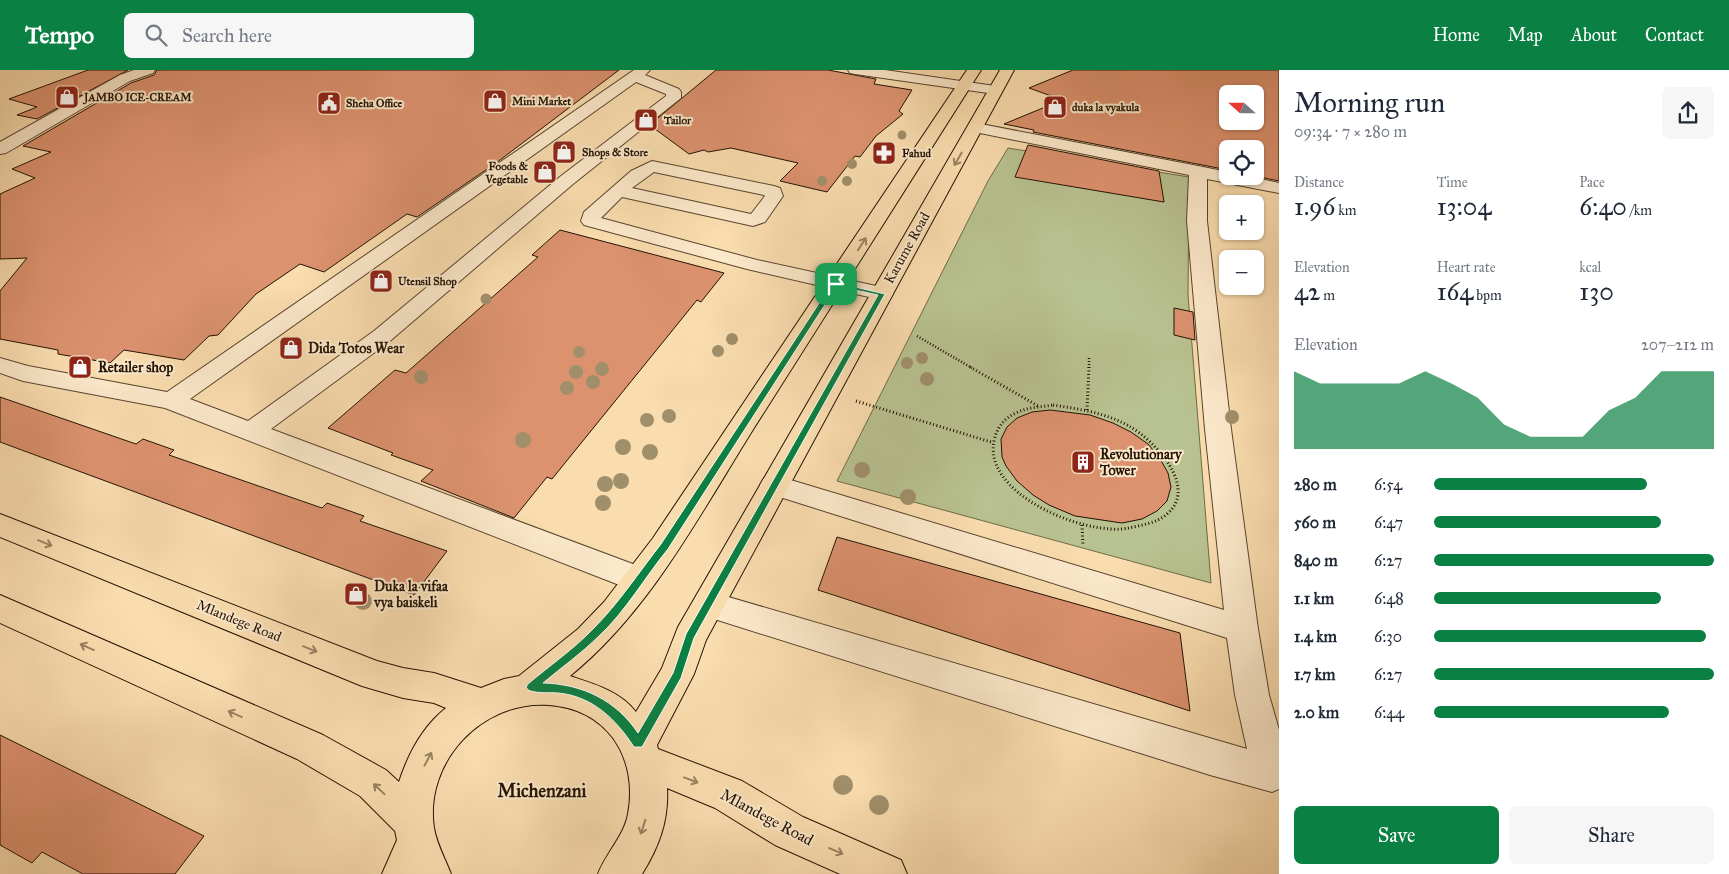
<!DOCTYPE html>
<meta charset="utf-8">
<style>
:root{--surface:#fff;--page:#f6f6f7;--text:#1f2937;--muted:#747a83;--accent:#0b8043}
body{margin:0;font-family:"IM FELL Great Primer",serif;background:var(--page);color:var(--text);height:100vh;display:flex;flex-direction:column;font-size:19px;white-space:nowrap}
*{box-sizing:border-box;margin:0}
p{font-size:16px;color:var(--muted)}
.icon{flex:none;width:28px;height:28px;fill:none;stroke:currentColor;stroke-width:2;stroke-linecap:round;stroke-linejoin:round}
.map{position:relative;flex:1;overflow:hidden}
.details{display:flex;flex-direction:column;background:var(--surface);width:450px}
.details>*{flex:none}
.needle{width:32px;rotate:291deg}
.fabs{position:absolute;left:1219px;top:15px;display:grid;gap:10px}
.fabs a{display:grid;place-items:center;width:45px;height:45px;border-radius:8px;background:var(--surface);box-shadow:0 1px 4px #0004;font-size:25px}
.pin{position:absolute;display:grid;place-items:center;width:42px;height:42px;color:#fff;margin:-21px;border-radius:10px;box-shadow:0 2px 8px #0006}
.round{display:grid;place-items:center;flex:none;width:52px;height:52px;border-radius:8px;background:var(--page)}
.summary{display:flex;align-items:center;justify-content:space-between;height:85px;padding:0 15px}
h1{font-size:28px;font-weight:600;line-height:38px}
.metrics{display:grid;grid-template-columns:repeat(3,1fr);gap:8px;height:85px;padding:5px 15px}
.metrics div{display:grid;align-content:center}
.metrics b{font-size:25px;font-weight:600}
.metrics small{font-size:14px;font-weight:400}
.metrics p{font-size:14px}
.chart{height:140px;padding:10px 15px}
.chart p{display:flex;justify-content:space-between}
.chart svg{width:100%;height:90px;margin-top:5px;fill:var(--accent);opacity:.7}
.primary-button{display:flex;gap:10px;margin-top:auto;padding:10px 15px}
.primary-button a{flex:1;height:58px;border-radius:8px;background:var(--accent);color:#fff;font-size:20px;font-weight:600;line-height:58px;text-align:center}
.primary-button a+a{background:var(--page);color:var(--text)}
ul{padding:0 15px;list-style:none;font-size:16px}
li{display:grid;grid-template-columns:80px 60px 1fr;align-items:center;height:38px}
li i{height:12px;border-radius:6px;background:var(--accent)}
header{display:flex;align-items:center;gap:30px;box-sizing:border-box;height:70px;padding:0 25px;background:var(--accent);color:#fff}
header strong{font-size:24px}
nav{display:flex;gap:28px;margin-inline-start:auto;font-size:18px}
.search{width:350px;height:45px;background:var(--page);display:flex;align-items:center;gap:12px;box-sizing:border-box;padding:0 18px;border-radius:8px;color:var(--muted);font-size:19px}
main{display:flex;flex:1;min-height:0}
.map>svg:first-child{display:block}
.green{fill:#b8c290;stroke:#6e6a49}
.building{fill:#dc926f;stroke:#231202;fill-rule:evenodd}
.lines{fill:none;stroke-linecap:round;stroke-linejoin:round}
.minor-casing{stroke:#59452d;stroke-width:2}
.major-casing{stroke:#231202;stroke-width:2}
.path-far1{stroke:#231202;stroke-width:2.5;stroke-dasharray:1 2;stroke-linecap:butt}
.path{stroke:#231202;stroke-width:3;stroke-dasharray:1 2.5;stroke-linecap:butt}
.minor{fill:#fce9cb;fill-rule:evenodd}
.major{fill:#faddaf;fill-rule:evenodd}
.tree{fill:#a08f6b}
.oneway{stroke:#998261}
.route{fill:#0b8043;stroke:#fff;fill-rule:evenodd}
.labels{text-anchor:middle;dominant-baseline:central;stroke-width:4;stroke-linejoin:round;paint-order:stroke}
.far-poi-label{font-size:11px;font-weight:bold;fill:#231202;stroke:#fce9cb;text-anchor:start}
.street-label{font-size:14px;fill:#231202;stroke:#fce9cb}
.poi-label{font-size:14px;font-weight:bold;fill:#231202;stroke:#fce9cb;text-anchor:start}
.near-street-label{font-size:16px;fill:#231202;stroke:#fce9cb}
.near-neighbourhood-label{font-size:18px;font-weight:bold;fill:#231202;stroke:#fce9cb}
</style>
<header>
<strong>Tempo</strong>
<div class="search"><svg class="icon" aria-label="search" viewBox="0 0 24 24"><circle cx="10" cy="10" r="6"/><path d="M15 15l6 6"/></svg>Search here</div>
<nav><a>Home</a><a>Map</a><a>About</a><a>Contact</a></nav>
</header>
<main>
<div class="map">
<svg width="1279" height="804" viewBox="0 0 1279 804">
<rect width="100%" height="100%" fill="#faddaf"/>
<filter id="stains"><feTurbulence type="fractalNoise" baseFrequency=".004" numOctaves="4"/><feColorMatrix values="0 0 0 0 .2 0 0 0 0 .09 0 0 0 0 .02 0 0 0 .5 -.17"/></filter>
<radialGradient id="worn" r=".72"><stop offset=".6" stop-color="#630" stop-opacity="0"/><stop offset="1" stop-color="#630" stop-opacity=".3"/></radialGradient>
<path class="green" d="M1008 78 1189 107 1188 225 1211 513 837 411 988 111Z"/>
<path class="building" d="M88 0H128L37 49 17 45 37 37 9 29Z
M157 0H619L496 93 417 147 407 144 324 202 300 194 256 224 218 265 209 266 184 290 124 280 110 293 58 284V280L0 269V221L27 188 0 189V124L35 108 12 99 51 82 23 76 131 13 154 5Z
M716 0H828L876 9 874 14 912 20 899 41 903 44 876 66 860 87 855 86 827 122 780 111 798 93 731 78 708 82 704 80 689 84 655 59 647 57Z
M1073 0H1279V111L1255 106V79H1228V100L1033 62 1034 60 1004 54 1055 33 1050 31 1057 28 1029 18ZM1228 24H1255V51H1228Z
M1028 75 1159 101 1164 132 1015 107Z
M560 160 724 203 701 232 697 230 552 409 547 407 514 448 421 411 433 400 391 385 393 383 328 358 395 300 406 303 538 187 532 185Z
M1174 238 1193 242 1195 270 1174 265Z
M0 327 136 374 143 369 174 380 169 385 322 438 327 433 364 446 360 451 447 481 414 525 0 372Z
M1050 340 1090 345 1113 353 1131 362 1148 374 1159 387 1168 403 1171 417 1167 431 1157 441 1142 449 1122 453 1075 446 1049 435 1033 425 1017 411 1006 396 1002 387 1001 369 1007 357 1017 348 1032 342Z
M837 467 1180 563 1190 641 818 520Z
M0 665 204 766 175 804H83L42 782 32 793 0 775Z"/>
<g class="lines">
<g class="minor-casing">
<path id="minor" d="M134 0H155L153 3 130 11 6 83 0 84V72L120 5Z
M634 0H650L645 5 679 19 681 22V28L573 114 390 271 271 359 649 500 654 509 649 518 638 521 627 518 165 338 23 311 0 303V288L28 296 167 322ZM636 12 666 24V26L561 106 374 261 248 351 190 329Z
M848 0H885L995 16 1000 17 1002 20 1000 23 995 24 855 4 850 3Z
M976 53 1198 96 1228 102V106H1247L1279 113V123L1207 109V151L1231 359 1258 559 1269 625 1279 660V719L1272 722 1210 705 708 547 697 543 692 534 697 525 708 521 1247 679 1235 625 1227 568 764 422 760 415 764 408 774 405 1224 540 1205 359 1187 151 1189 105 970 61 968 58 970 55Z
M652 91 774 116 780 118 783 126 765 152 753 156 622 127 601 148 757 190 890 219 893 224 890 229 882 230 747 199 584 155 581 151 584 142 631 101ZM654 102 764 125 765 126 751 144 632 118Z"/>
</g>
<g class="major-casing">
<path id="major" d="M967 0H981C905 119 830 239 754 358 700 444 650 541 570 606 594 614 620 621 636 642L662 598 678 557 1000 0H1014L706 570 694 604 657 675 658 679 742 711 803 747 901 790 907 804H840L775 775 715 738 667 718C669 750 659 777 642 804H598C606 783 624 766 628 744 633 718 629 690 613 668 597 647 575 637 549 635 482 630 424 692 434 758 437 775 445 788 451 804H382L397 770 395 761 360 726 297 689 0 553V525L323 665 386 700 399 712C408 684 423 656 446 638L434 633 403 628 362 616 0 467V444L377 591 403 598 434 603 481 618 504 609 519 606 578 559 604 532 653 468Z"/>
</g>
<path class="path-far1" d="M917 266 972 298
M1089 298V287"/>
<path class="path" d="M970 297 1040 337
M856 331 991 372
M1053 335C1079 339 1106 343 1129 356 1154 370 1199 417 1167 444 1157 453 1142 455 1129 458 1086 467 978 423 995 367 998 356 1005 348 1016 343 1028 337 1041 337 1053 335Z
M1087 340 1089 297
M1082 455 1083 476"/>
<use href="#minor" class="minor"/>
<use href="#major" class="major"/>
</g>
<g class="tree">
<circle cx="902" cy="65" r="4.5"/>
<circle cx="852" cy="94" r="5"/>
<circle cx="822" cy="111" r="5"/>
<circle cx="847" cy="111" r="5"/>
<circle cx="486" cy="229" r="5.5"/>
<circle cx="732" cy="269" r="6"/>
<circle cx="718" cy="281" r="6"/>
<circle cx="579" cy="282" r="6"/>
<circle cx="922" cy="288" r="6"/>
<circle cx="907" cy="293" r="6"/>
<circle cx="602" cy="299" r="7"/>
<circle cx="576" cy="302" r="7"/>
<circle cx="421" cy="307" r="7"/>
<circle cx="927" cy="309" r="7"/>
<circle cx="593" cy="312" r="7"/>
<circle cx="567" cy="318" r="7"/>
<circle cx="669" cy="346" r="7"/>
<circle cx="1232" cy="347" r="7"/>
<circle cx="647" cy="350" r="7"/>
<circle cx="523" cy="370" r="8"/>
<circle cx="623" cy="377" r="8"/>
<circle cx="650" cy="382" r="8"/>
<circle cx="862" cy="400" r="8"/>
<circle cx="621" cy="411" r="8"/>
<circle cx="605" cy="414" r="8"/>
<circle cx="908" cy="427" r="8"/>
<circle cx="603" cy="433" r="8"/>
<circle cx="363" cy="531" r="9"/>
<circle cx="843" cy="715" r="10"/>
<circle cx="879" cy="735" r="10"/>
</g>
<defs><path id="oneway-shaft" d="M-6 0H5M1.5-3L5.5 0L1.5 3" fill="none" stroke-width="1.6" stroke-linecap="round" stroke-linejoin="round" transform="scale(1.25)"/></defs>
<g class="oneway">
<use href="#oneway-shaft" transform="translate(958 89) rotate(120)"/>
<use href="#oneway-shaft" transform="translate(862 174) rotate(-57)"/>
<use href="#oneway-shaft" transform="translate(45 473) rotate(22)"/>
<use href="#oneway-shaft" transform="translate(87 577) rotate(-156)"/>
<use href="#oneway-shaft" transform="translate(310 579) rotate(22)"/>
<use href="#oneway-shaft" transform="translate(235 644) rotate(-156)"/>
<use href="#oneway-shaft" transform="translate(428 689) rotate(-62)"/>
<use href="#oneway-shaft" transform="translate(691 710) rotate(21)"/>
<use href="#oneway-shaft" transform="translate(379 719) rotate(-137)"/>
<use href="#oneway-shaft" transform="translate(643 757) rotate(108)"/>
<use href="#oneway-shaft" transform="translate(836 781) rotate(23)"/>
</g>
<path class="route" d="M833 212 885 224 694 568 681 608 642 677H634C616 649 592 626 558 623 548 622 537 624 528 620L526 617 528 614C549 596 574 579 593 559 619 533 639 502 661 474ZM837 216 878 225 686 564 673 603 638 663C616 630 582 614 543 613 562 597 582 583 599 566 626 541 645 507 668 479Z"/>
<defs>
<g id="shop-square" transform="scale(1.25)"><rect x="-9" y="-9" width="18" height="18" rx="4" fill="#8f2418" stroke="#fce9cb"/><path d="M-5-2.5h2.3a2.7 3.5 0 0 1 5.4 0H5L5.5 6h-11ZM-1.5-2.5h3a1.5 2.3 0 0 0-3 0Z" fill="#fff"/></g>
<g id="civic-square" transform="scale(1.25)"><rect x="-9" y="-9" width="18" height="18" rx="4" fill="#8f2418" stroke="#fce9cb"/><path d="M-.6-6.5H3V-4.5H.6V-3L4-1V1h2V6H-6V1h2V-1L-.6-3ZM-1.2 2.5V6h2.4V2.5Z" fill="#fff"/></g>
<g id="pharmacy-square" transform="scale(1.25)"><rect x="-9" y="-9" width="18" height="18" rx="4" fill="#8f2418" stroke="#fce9cb"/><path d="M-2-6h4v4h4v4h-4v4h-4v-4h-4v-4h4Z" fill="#fff"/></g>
<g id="building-square" transform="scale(1.25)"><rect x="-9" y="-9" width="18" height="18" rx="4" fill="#8f2418" stroke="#fce9cb"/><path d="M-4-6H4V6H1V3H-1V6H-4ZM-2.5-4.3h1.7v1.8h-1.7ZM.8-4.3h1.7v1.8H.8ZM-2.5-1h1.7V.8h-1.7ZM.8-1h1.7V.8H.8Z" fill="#fff"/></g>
</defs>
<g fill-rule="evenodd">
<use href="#shop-square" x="67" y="27"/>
<use href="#shop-square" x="495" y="31"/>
<use href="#civic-square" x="329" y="33"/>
<use href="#shop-square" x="1055" y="37"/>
<use href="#shop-square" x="646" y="50"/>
<use href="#shop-square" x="564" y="82"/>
<use href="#pharmacy-square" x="884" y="83"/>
<use href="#shop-square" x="545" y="102"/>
<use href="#shop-square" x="381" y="211"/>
<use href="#shop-square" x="291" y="278"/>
<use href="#shop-square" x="80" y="297"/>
<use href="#building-square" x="1083" y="392"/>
<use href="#shop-square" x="356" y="524"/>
</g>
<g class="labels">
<g class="far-poi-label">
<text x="84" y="27">JAMBO ICE-CREAM</text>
<text x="512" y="31">Mini Market</text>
<text x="346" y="33">Sheha Office</text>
<text x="1072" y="37">duka la vyakula</text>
<text x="664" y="50">Tailor</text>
<text x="582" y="82">Shops &amp; Store</text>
<text x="902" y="83">Fahud</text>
<text x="528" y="96" text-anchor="end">Foods &amp;<tspan x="528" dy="13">Vegetable</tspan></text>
<text x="398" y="211">Utensil Shop</text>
</g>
<g class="street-label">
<text transform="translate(907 178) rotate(-61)">Karume Road</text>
<text transform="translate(239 551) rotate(22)">Mlandege Road</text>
</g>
<g class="poi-label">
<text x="308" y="278">Dida Totos Wear</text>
<text x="98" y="297">Retailer shop</text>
<text x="1100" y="384">Revolutionary<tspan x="1100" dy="16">Tower</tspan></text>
<text x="374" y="516">Duka la vifaa<tspan x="374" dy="16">vya baiskeli</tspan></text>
</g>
<g class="near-street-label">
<text transform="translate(767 747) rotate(28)">Mlandege Road</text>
</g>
<g class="near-neighbourhood-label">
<text x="542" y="721">Michenzani</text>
</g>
</g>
<rect width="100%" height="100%" filter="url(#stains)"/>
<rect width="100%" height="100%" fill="url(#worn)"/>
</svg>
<div class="fabs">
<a><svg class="needle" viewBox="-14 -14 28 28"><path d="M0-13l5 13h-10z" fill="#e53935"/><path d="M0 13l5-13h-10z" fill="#747a83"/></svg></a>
<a><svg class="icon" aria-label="locate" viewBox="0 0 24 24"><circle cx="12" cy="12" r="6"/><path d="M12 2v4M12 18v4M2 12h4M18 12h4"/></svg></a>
<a>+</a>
<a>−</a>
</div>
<div class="pin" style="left:836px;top:214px;background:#1e9e55"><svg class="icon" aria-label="arrive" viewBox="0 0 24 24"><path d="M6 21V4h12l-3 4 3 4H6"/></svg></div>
</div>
<section class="details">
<div class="summary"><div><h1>Morning run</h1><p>09:34 · 7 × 280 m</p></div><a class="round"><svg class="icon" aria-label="share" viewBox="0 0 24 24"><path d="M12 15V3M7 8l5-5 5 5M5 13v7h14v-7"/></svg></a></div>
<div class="metrics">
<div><p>Distance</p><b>1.96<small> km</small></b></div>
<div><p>Time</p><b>13:04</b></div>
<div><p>Pace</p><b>6:40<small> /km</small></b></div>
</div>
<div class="metrics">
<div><p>Elevation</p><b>42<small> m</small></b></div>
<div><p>Heart rate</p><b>164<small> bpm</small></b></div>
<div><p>kcal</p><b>130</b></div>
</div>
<div class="chart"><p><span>Elevation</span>207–212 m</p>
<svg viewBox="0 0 160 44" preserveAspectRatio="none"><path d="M0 44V6L10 12L20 12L30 12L40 12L50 6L60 12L70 19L80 32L90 38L100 38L110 38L120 25L130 19L140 6L150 6L160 6V44z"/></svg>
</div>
<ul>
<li><b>280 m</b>6:54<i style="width:76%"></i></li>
<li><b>560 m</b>6:47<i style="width:81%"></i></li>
<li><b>840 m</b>6:27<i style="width:100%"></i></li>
<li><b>1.1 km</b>6:48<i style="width:81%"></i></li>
<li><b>1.4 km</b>6:30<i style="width:97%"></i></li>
<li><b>1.7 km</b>6:27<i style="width:100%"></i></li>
<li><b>2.0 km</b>6:44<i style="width:84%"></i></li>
</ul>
<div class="primary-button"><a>Save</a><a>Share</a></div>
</section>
</main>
